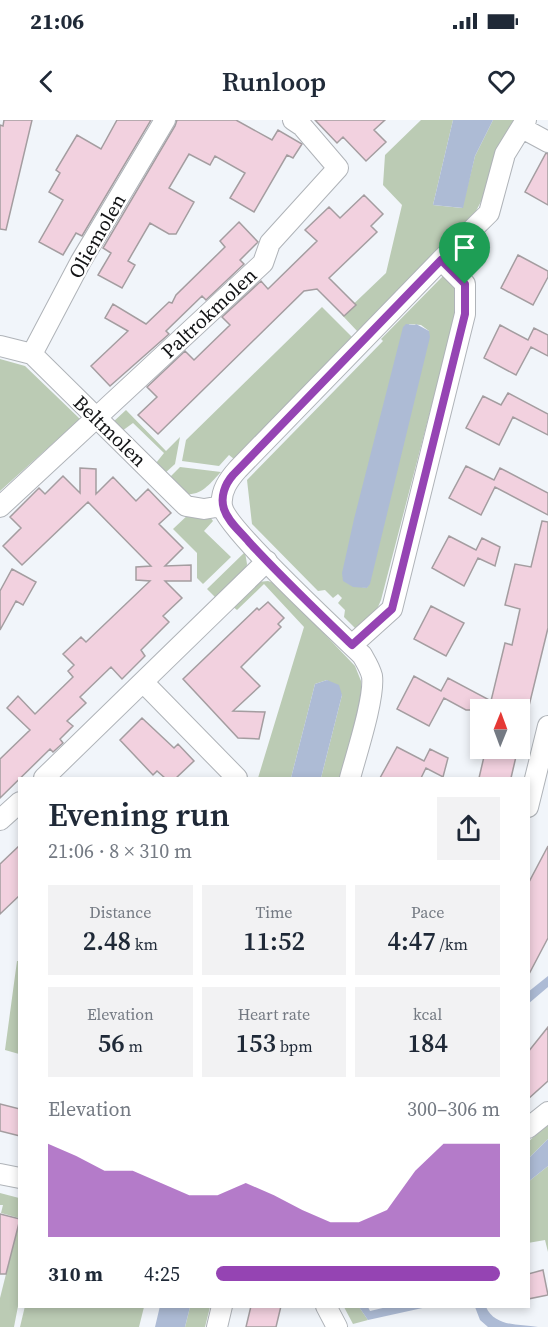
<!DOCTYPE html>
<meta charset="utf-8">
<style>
:root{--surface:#fff;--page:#f2f2f3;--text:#1f2937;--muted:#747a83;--accent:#9544b3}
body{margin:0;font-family:"Source Serif 4",serif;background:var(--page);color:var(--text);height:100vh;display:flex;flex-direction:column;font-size:22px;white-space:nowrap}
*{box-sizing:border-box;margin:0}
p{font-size:20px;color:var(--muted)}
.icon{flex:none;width:33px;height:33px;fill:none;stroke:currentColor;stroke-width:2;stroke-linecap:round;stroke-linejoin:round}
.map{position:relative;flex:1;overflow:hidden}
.side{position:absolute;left:18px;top:657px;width:512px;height:531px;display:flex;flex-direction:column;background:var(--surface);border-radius:0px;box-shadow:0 3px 9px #0003}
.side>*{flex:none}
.needle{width:39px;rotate:1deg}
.tools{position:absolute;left:470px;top:579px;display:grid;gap:12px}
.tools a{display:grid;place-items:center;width:60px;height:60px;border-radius:0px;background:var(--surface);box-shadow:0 3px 9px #0003;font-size:30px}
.pin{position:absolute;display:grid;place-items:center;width:51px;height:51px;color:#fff;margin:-62px -26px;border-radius:50% 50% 50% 0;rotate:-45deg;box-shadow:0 0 6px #0007}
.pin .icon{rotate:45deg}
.round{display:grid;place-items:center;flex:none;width:63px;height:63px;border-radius:0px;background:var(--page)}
.head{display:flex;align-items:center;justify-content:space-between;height:102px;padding:0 30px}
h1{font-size:33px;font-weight:600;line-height:45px}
.metrics{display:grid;grid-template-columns:repeat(3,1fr);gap:9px;height:102px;padding:6px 30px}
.metrics div{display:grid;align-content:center;border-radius:0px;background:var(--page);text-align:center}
.metrics b{font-size:26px;font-weight:600}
.metrics small{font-size:16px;font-weight:400}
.metrics p{font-size:16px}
.chart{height:168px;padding:12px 30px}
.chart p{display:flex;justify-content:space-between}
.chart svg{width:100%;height:108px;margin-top:6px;fill:var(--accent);opacity:.7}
ul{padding:0 30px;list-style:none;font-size:20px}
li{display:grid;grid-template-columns:96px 72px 1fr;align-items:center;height:45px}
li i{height:15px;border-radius:8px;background:var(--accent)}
.status{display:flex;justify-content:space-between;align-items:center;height:42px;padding:0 30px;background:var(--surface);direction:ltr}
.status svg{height:16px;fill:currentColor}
header{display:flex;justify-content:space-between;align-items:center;height:78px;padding:0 30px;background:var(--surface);font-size:27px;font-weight:600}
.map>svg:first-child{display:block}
.green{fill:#bbcbb4;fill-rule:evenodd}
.water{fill:#adbbd5}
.building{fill:#f2d1df;stroke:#a49da0;stroke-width:1.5}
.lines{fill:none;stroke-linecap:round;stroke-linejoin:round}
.street-casing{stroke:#afb3b8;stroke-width:22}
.street{stroke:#fff;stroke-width:20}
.route-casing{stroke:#fff;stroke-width:12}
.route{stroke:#9544b3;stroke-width:8}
.labels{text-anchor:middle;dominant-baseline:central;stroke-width:4.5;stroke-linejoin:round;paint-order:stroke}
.street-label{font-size:20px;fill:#131416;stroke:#fff}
</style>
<div class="status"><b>21:06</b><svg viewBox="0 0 49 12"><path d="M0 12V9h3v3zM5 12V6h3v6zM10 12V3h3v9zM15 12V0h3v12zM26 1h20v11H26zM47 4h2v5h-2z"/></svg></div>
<header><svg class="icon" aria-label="back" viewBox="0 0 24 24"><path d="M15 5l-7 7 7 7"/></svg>Runloop<svg class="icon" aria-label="heart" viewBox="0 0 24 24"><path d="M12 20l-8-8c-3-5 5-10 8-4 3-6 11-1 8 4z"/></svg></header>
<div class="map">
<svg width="548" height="1207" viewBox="0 0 548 1207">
<rect width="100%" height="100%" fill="#f1f5fa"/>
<path class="green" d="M421 0H453L433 85 462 88 475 36 493 0H515L485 74 476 91 358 212 342 195 386 153 402 85 383 65 385 35Z
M443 156 459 169 460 176 381 480 378 487 359 512 344 497 345 490 338 483 342 478 338 474 333 478 325 470 318 471 252 404 247 360 383 221 381 219ZM409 204 421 205 429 211 367 468 351 465Z
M322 187 352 217 234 339 229 335 219 346 182 341 186 320Z
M0 239 25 246 80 299 0 371Z
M126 290 166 331 180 317 175 344 164 354 156 343 164 333 133 303 122 311 113 302Z
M180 347 221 352C211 362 202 376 186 374L168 359Z
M190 393C198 394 209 393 213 401L204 411 231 437 203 464 197 458V433L173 409Z
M245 432 247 444 246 450 217 479 207 469Z
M268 461 277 464 355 546 361 561V577L341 658H321L342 575 327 560 315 564 291 658H258L304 507 264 464 237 490 232 486 258 462Z
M17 841H20L19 934 5 930Z
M548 1004V1019L528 1039V1022Z
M548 1046V1132L545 1120 528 1123V1062Z
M0 1073 19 1078V1098L1 1093 3 1085H0Z
M19 1102V1181L14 1207H0V1178Z
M25 1186H144V1187L139 1207H20Z
M190 1187H210L205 1207H185Z
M344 1187H359L368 1200 353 1204Z"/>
<path class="water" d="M453 0H493L475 36 463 88 433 85Z
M406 204 415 205 416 204 429 211 430 217 370 464 367 468 353 467 343 461 342 453 354 399 403 207Z
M327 560 339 565 342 575 321 658H291L315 564Z
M548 856V867L528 884V872Z
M548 1019V1046L528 1062V1039Z
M160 1186 190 1187 185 1207H155Z
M359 1187H368L370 1191 387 1187H427L368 1200Z
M475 1187H486C495 1207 519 1204 538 1207H488L480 1200Z"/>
<path class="building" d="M4 0H32L6 110 0 109V5L3 6Z
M117 0H151L82 116 76 113 63 135 39 122 63 80 49 72 60 53 56 50 77 15 101 29Z
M177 0H236L272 20 278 10 302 24 293 38 287 35 254 92 230 78 245 53 215 36 210 45 189 34 169 68 194 82 176 114H169L150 103 128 141 135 145 122 168 98 155 111 133 103 128 175 6Z
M315 0H385L374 10 386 22 366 41 343 17 337 23Z
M546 33 548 34V85L525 72Z
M364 75 383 94 371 106 377 112 329 158 356 185 344 196 317 169 304 171 158 314 138 295 157 277 147 267 185 231 194 240 230 205 222 197 261 161 268 169 317 121 305 110 329 87 340 98Z
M239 102 258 122 240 140 244 144 206 180 202 176 166 211 169 214 110 266 91 246 128 211 105 198 113 184 146 204 169 182 172 183 176 175 225 127 220 121Z
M518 135 548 151V157L533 185 501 168Z
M500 205 528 220 534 208 548 215V236L531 227 516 255 484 238Z
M508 273 548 294V315L513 297 499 325 466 308 483 276 501 285Z
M466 346 494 360 500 348 548 373V395L495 367 481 395 449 378Z
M80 348 96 349V374L113 357 136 381 148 369 171 393 159 404 183 428 165 446 191 445V461H165L182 478 163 496 169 502 141 530 145 536 122 559 111 547 80 577 86 583 67 601 73 606 60 619 63 623 53 632 50 629 0 678V639L30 610 7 588 18 576 35 594 73 557 68 551 74 545 63 534 81 517 86 522 150 461 136 460V447L151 446 88 382 22 445 3 426 21 408 10 397 39 368 45 374 63 356 80 373Z
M542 401 548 402V508L528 590H466L444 578 429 606 397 589 414 556 441 571 448 558 491 581 505 523 512 525 520 489 505 485 515 444 531 447Z
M449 416 476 430 482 418 500 427 495 446 478 438 464 466 432 448Z
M12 449 36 462 23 485 16 481 0 510V471Z
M268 482 284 498 278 504 281 507 241 547 260 566 233 591 265 592 259 619 238 618 183 559 257 488 259 490Z
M431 486 464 503 446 536 414 519Z
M142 598 174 628 178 624 194 641 176 658H165L157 651 153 655 120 620Z
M397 627 424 641 430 629 448 638 443 657 426 648 421 658H380Z
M486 628H518L511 658H479Z
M20 725V775L0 794V744Z
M548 726V818L528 856V764Z
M548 907V961L528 979V932Z
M0 984 20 989V1016L0 1011Z
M0 1094 20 1099 6 1154H0Z
M543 1150 548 1175 528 1179V1154Z
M251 1186H281L276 1207H246Z"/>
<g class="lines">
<g class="street-casing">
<path id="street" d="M522 8 548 22
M0 226 32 234 186 386 204 389 222 386
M32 234 81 141 165 0
M0 387 263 143 270 123 338 48 302 6 293 0
M352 525 392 489 465 194V164L441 140
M144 563 237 658
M44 658 267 441
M350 658C356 635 375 578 372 556 370 548 366 542 362 535 339 513 226 408 222 386 220 371 229 359 238 349L441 140 489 93 505 34 526 0
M528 687 548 606
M0 700 20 682
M528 1008 548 992
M0 1054 20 1058
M326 1186 337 1207
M217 1207 222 1186"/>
</g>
<use href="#street" class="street"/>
</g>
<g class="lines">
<g class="route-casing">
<path id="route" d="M441 140 465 164V194L392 489 352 525C317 491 282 458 249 422 241 412 228 402 224 389 220 377 225 364 233 355Z"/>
</g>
<use href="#route" class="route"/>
</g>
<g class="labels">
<g class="street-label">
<text transform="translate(97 116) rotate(-60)">Oliemolen</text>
<text transform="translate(209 193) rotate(-43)">Paltrokmolen</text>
<text transform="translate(110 311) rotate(44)">Beltmolen</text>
</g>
</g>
</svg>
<div class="tools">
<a><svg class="needle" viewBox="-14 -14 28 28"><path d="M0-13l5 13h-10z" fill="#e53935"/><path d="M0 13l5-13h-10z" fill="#747a83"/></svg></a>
</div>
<div class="pin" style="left:465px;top:164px;background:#1e9e55"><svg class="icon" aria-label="arrive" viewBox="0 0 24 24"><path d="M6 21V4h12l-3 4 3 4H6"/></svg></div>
<section class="side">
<div class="head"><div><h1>Evening run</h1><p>21:06 · 8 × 310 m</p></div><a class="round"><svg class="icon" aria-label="share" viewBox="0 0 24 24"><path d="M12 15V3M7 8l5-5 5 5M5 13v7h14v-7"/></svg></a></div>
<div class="metrics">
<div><p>Distance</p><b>2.48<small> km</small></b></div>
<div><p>Time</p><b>11:52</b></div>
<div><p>Pace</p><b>4:47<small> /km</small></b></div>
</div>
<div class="metrics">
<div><p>Elevation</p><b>56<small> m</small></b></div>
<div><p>Heart rate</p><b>153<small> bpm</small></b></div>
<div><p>kcal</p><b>184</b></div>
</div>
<div class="chart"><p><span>Elevation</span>300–306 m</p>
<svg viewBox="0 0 160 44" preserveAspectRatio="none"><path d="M0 44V6L10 11L20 17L30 17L40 22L50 27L60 27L70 22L80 27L90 33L100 38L110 38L120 33L130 17L140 6L150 6L160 6V44z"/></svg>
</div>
<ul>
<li><b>310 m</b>4:25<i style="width:100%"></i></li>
</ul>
</section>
</div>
